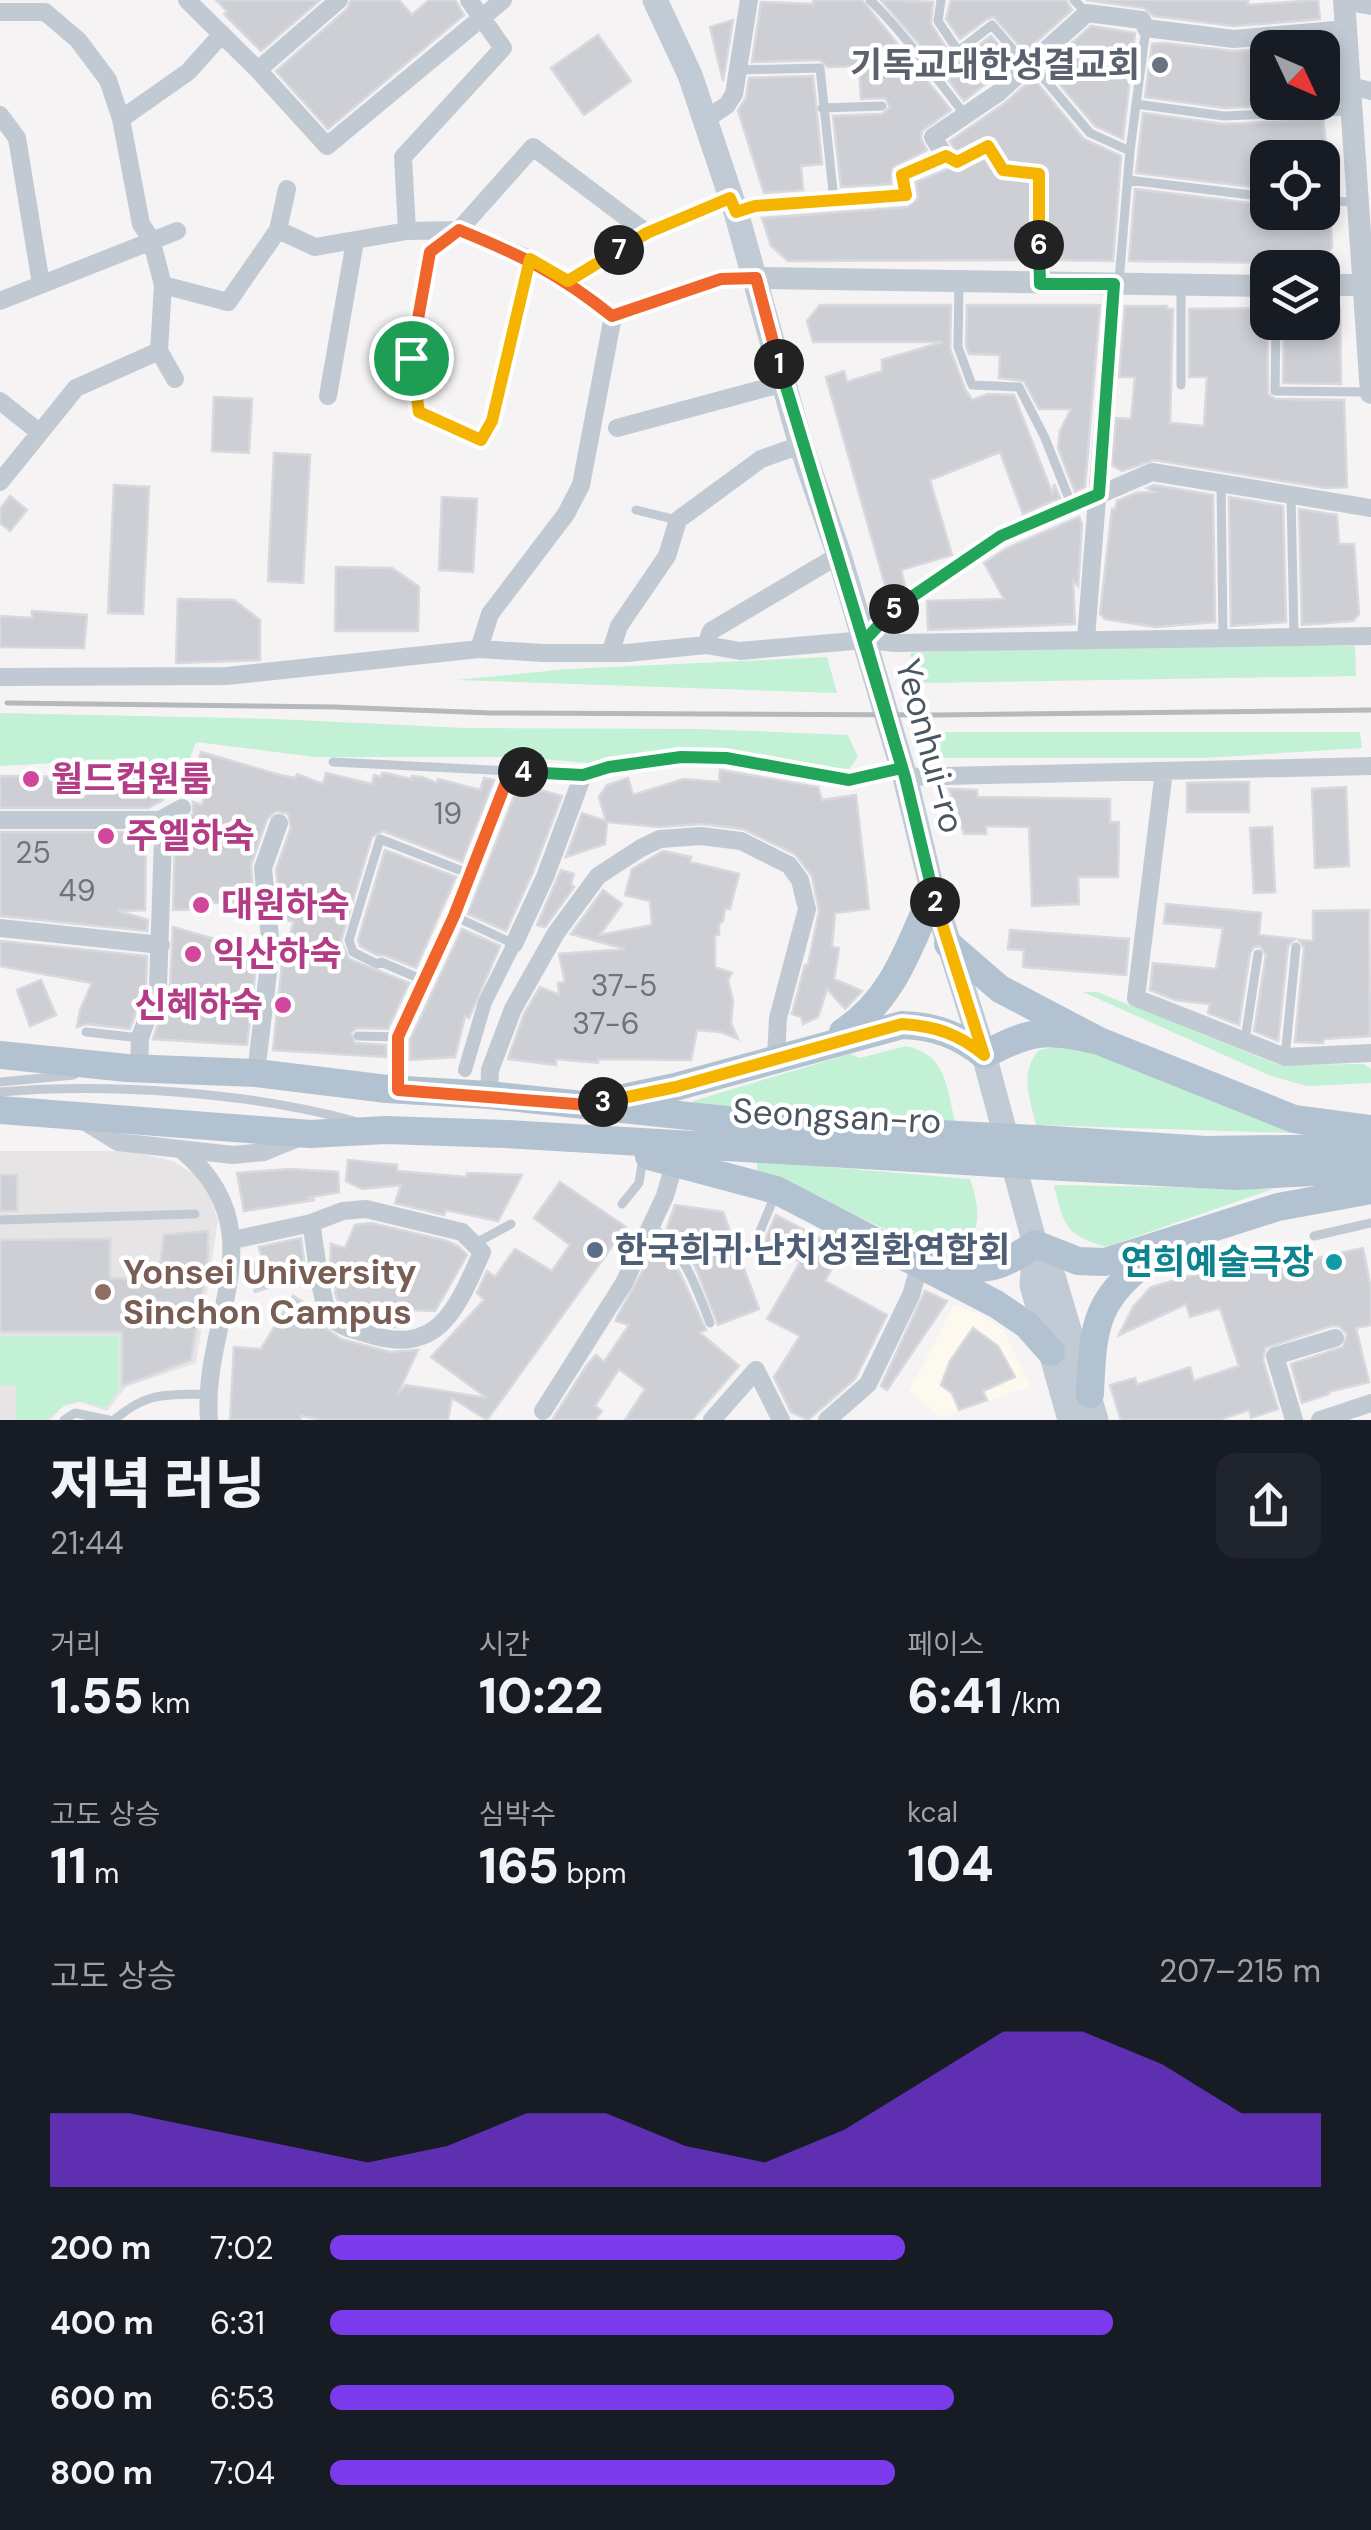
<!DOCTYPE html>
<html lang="ko">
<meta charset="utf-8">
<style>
:root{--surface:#171b24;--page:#20242c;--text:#f1f3f6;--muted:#9ea1a6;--accent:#7c3aed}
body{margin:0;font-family:"DM Sans","Noto Sans KR",sans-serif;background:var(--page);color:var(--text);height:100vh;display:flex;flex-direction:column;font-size:38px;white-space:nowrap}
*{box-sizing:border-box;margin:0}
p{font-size:32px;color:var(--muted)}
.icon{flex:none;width:55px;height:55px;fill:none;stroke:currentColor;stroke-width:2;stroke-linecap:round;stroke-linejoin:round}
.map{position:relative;height:1420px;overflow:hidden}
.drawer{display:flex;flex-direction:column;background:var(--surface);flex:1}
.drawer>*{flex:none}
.needle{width:65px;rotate:134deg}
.tools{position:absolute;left:1250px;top:30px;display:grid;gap:20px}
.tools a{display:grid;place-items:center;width:90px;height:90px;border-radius:20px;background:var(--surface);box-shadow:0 5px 15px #0003;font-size:50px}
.pin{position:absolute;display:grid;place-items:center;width:85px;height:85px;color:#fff;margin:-42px;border:5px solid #fff;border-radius:50%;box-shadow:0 2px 10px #0007}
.km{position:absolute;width:50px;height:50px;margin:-25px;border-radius:50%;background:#222;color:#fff;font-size:28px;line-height:50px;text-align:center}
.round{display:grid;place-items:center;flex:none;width:105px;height:105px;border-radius:20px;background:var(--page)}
.overview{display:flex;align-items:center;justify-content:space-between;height:170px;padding:0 50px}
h1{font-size:55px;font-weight:800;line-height:75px}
.metrics{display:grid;grid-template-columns:repeat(3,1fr);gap:15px;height:170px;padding:10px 50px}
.metrics div{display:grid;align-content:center}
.metrics b{font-size:50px;font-weight:800}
.metrics small{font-size:28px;font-weight:400}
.metrics p{font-size:28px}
.chart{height:280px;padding:20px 50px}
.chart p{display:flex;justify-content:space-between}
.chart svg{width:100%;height:180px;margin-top:10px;fill:var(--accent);opacity:.7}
ul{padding:0 50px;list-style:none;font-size:32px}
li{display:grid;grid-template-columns:160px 120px 1fr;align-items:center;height:75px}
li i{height:25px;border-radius:12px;background:var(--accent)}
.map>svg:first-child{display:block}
.commercial{fill:#fdf9ef}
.education{fill:#e6e4e5}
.green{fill:#c3f1d5}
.building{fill:#cdcfd5;stroke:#d7d9de;stroke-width:2.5}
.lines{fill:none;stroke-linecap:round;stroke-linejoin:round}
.service{stroke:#c1cad2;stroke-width:9}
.pedestrian{stroke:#c1cad2;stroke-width:14}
.minor{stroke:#c1cad2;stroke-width:18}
.tertiary{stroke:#c1cad2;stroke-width:22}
.secondary{stroke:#c1cbd6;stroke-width:25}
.primary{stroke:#b3c2d1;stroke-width:28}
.rail{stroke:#b5b8bd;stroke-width:5}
.primary-bridge{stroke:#b3c2d1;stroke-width:28}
.split-1-casing{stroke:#fff;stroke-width:20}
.split-2-casing{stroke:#fff;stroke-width:20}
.split-3-casing{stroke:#fff;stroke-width:20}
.split-4-casing{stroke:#fff;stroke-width:20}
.split-5-casing{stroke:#fff;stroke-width:20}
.split-6-casing{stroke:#fff;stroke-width:20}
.split-7-casing{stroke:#fff;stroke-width:20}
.split-8-casing{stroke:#fff;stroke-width:20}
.split-1{stroke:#f0652b;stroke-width:12}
.split-2{stroke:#22a559;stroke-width:12}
.split-3{stroke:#f5b400;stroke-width:12}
.split-4{stroke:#f0652b;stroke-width:12}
.split-5{stroke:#22a559;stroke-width:12}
.split-6{stroke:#22a559;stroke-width:12}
.split-7{stroke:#f5b400;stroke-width:12}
.split-8{stroke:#f5b400;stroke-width:12}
.worship-dot{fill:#6b7280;stroke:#fff;stroke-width:4}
.hotel-dot{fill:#d1479c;stroke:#fff;stroke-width:4}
.service-dot{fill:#5c6f8a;stroke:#fff;stroke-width:4}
.culture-dot{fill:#0f9aa8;stroke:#fff;stroke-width:4}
.education-dot{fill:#8d6e63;stroke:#fff;stroke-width:4}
.labels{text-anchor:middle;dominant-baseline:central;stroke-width:9;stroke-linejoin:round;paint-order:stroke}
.number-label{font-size:30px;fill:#6b747e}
.worship-label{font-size:35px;font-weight:bold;fill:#5b616d;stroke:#fff;text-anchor:end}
.street-label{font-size:35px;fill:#4a5661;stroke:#fff}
.hotel-label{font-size:35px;font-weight:bold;fill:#b23c85;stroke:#fff;text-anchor:start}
.service-label{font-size:35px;font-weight:bold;fill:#4e5e75;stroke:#fff;text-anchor:start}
.culture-label{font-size:35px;font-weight:bold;fill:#0d838f;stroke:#fff;text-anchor:end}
.education-label{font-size:35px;font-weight:bold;fill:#785e54;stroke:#fff;text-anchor:start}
</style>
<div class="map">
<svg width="1371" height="1420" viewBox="0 0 1371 1420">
<rect width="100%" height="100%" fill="#f5f3f3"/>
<path class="commercial" d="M954 1305 980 1314 1004 1331 1030 1386 942 1418 909 1391Z"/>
<path class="education" d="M0 1151H130L172 1161 194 1174 210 1196 218 1220 196 1363 126 1387 107 1411 80 1402 64 1406 50 1420H0Z"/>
<path class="green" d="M1139 643 1355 646 1356 676 919 683 910 653Z
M827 657 837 693 456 680 568 669Z
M0 713 275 719 465 728 700 729 848 735 858 757 849 769 664 753 588 763 520 757H315L196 742 185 772 173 780 157 775 129 759 0 766Z
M931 732H1360L1362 748 1205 758H937Z
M1083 992H1097L1279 1065 1364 1064 1371 1069V1083L1307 1086 1271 1076Z
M1074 1043 1291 1129V1133L1036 1125C1030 1098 1019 1073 1039 1050Z
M906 1046C946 1054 947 1087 955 1122L693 1106V1101L850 1054 860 1058Z
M757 1161 970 1179C986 1224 978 1253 925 1248L784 1181 757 1173Z
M1054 1185 1273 1189 1106 1247C1064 1234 1064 1225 1054 1185Z
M0 1336H119V1389L106 1408C77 1399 70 1397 47 1420H16V1385H0Z"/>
<path class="building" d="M216 0H320L261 51 224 14 227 11Z
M351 0H399L412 15 429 0H455L464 15 328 129 276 71 347 9Z
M813 0H862L951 110 922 131 921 139 927 150 892 168 891 184 841 187 833 116 882 114 890 107 885 98 861 99 859 66 828 67 820 60 752 62 761 2 814 4Z
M881 0 933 2 931 24 947 49 933 60Z
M951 0H1066L1072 10 1025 52 994 17 987 19 960 39 946 19Z
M1086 0H1233L1248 1V5L1318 0 1320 19 1234 26 1154 16 1144 8Z
M733 20 723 81 710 27Z
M1091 26 1135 33 1123 139 1095 126 1045 67Z
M598 35 631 81 584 115 551 68Z
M991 36 1013 62 964 101 943 73Z
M1164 43 1233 51 1268 49V102L1323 104 1224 108 1145 97 1152 44Z
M813 76 822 164 801 166 803 190 764 193 738 111 746 97 749 78Z
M1033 78 1084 139 1121 156 1113 261 1048 260 1046 169 1008 162 991 139 957 153 950 141 1005 103Z
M1143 113 1224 124 1323 120 1328 158H1268V172L1264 171 1262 188 1136 173Z
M985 157 999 177 1031 181 1032 260 788 261 771 246 762 218 908 207 918 198 916 182 950 168 961 169Z
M1135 189 1268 205V212H1330L1332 247 1322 260 1297 263 1129 261Z
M820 305H951L950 349 965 389 972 400 988 394 1014 395 1053 495 1054 484 1060 498 1023 514 1000 452 930 480 952 555 901 570 905 585 887 592 826 377 844 371 847 382 882 371V360L943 342H813L807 321Z
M967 305H1100L1085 487 1075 492 1058 448 1060 431 1071 409H1039L1024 381 999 378 1000 355 969 354 966 346Z
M1125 306H1167V309H1173L1170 423 1204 426 1207 377H1189V309L1267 308 1268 394 1275 399 1344 400 1347 487 1326 488 1154 460 1122 471 1112 465 1116 418 1131 419 1135 377H1119Z
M1340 308 1341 384 1283 383 1284 322H1322V309Z
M214 397 252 399 249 453 212 451Z
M274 453 310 455 303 583 268 581Z
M114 485 149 487 143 614 108 613Z
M1154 485 1213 495 1215 622 1155 627 1105 619 1100 614 1112 509 1115 510 1117 501 1136 493 1155 492 1147 488Z
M10 496 27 510 10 531 0 523V509Z
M442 497 477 499 473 572 439 570Z
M1229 497 1283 506 1286 622 1231 626Z
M1299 509 1337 515 1339 544H1354L1359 614 1353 621 1302 625Z
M1079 517 1082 524 1078 586 1073 580 1075 624 928 630 927 601 1004 599 984 563 1007 548Z
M336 567 392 568 419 587 418 631H335Z
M178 599 234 600 260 620V660L176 663Z
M32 611 87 615 84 648 0 647V616L32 618Z
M201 752 280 775 295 778 297 774 323 784 326 773 372 784 374 775 381 777 382 773H385L411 779 412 776 422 777 437 783 438 779 480 790 484 778 494 780 462 862 383 831 372 837 341 941 349 959 409 983 388 1029 357 1028 351 1033 355 1043 386 1045V1057L273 1050 283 954 294 922 281 918 283 908H280L276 870 291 827 288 814 276 811 267 819 251 865 254 906 205 902V909L173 910 175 840 183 822 193 814V802L202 805 212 771 197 767Z
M125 770 137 771 150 784 161 787 163 800 148 808H0V776L101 777V774H125Z
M720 770 818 787 822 800 856 795 869 909 835 913 832 947 839 948 834 979 862 991 845 1009 827 989 818 1017 803 1024 801 1017 792 1014 805 965H808L819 911 812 876 795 854 743 829 702 824 659 827 607 822 605 844 566 857 582 813 606 821 599 797 607 785 628 778 633 795 684 779 719 782Z
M1224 782H1249V812H1187V783Z
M519 784 562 796 533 872 506 931 468 914Z
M1346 787 1349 866 1315 868 1312 789Z
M949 789 977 790V797L1110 799V822H1119L1118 877H1078L1079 904 1032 906 1029 827 986 826V834H964Z
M1272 827 1275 892 1254 893 1250 828Z
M0 832H146L145 910 118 911 148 920 147 931 0 916Z
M385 850 456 877 416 968 384 955H377L360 946 358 940Z
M663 851 691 857 690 862 739 874 730 909 725 908 723 921 719 924V935H715V967L732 973 728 980 733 1001 731 1023 738 1039 721 1032 697 1030 691 1060 598 1059V1063L556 1059V1065L508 1059 524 1014 540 987 559 995 558 983 565 982 559 954 625 949 571 934 603 890 622 904 600 935 652 925 650 901 625 895 632 869Z
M561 870 574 874 571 884 574 887 545 927 537 925Z
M1166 904 1261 913 1259 935 1295 939 1288 946 1278 1041 1254 1031 1266 955 1260 946 1254 947 1250 953 1239 1025 1208 1013 1210 1004 1175 1000 1150 990 1153 963 1216 969 1223 928 1164 923Z
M1369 910 1370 1036 1324 1039 1323 1043 1295 1042 1304 948 1299 940 1313 941V911Z
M173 927 246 948 244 954 257 957 247 1045 153 1039 170 988Z
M462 929 500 946 469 1018 465 1016 455 1057 410 1060V1040Z
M1010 930 1129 939 1126 975 1023 967 1024 950 1008 949Z
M0 941 147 956 146 985 130 1029 87 1024 77 1027 80 1010 92 983 0 966Z
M41 980 56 1015 30 1026 17 990Z
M348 1160 397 1165V1171L466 1177 467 1173 522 1175 498 1221 446 1210 444 1215 395 1203 401 1185 362 1189 346 1181Z
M290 1169 338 1172 339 1192 307 1198 315 1200 244 1211 237 1173Z
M0 1175H17V1211H0Z
M560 1182 626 1227 487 1420 452 1398 448 1420H326L301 1416 300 1420H230L234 1347 261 1349 293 1296 313 1308 324 1327 341 1339 390 1352 418 1350 397 1395 406 1385 487 1398 431 1357 484 1300 477 1293 487 1271 495 1277 515 1249 552 1271 570 1245 534 1218Z
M675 1205 723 1212 759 1309 718 1325 695 1266 667 1228Z
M776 1215 842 1250 825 1281 887 1315 855 1379 808 1420 791 1412 774 1377 800 1336 767 1319 800 1262 764 1242Z
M371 1223 447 1241 458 1246 467 1255 435 1311 413 1310 403 1327H393L351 1316 340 1307 335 1293 339 1266 330 1268 331 1244 345 1248 355 1225Z
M208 1231V1255L191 1360 122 1386V1332H0V1240L110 1239V1278L158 1281 164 1235Z
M301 1238 306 1276 255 1292 247 1267 262 1259 259 1247Z
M663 1248 680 1273 706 1330 699 1332 739 1366 692 1420H625L645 1389 619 1369 595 1406 602 1411 595 1420H552L587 1365 596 1355 604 1362 629 1325 616 1321 617 1317 654 1250 661 1255Z
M1363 1248 1371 1289V1325L1356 1328 1369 1382 1328 1392 1329 1394 1302 1403 1291 1364 1343 1347 1347 1334 1339 1326H1331L1265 1348 1263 1360 1278 1409 1251 1418 1249 1410 1219 1420H1121L1110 1385 1135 1378 1137 1385 1190 1367 1194 1381 1239 1366 1220 1308 1190 1317 1186 1304 1119 1335 1133 1307 1151 1287 1255 1257 1256 1260 1302 1250 1304 1261Z
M925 1291 947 1301 887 1390 881 1386Z
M973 1328 998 1346 1015 1377 983 1391 987 1400 959 1410 952 1393 941 1385 950 1361Z"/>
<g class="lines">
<path class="service" d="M870 0C905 34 935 77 966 116
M941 0 938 21 958 51
M1074 0 1087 13
M1031 63 1090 133 1130 151
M737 70 820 68 834 201
M931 72 992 25 1028 67
M1136 104 1224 116 1350 111
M822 108 882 106
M945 156 957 162 988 146 1003 170 1039 174 1040 281
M1128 180 1268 197
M1322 201 1356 202
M1119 281 1130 151 1146 28
M959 283 958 347 972 385 1019 387 1045 438 1072 506
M1181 288V385
M1276 322 1275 391 1368 392
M1221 483 1223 638
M1291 495 1294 636
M636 510 677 520
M333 762 511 771
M454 916 514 944
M423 980 381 962 377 964 353 952 349 940 380 839 470 874
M86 1032 140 1038
M358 1036 398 1037
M1245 1040 1258 954
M1285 1057 1296 947
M0 1082 74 1075
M0 1092C109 1083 249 1092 354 1121
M622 1204 639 1183 643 1158
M0 1220 195 1214
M651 1225C684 1252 695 1283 710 1323
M1314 1236 1371 1223
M755 1243 776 1193
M474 1244 511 1224
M64 1420 75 1413 109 1420
M114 1420C148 1391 165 1395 207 1394"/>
<path class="pedestrian" d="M465 1070 485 1002 514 944"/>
<path class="minor" d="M187 0 258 70 327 146 503 0
M1344 1 1371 6
M0 12H45L78 40 108 80 121 119 141 224 151 239 163 285 159 351 175 379
M258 70 339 0
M1350 86 1371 91
M0 115 17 138 41 284
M121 119 188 72 222 34
M705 120 727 105 734 94 749 0
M736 212 755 206 906 195 902 175 945 156 933 137 998 93 1087 13 1142 20 1146 28 1234 39 1346 29
M278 230 315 247 407 231 459 230 530 259 568 281 613 316
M407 231 403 157 503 48 469 0
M530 259 492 421 481 440 419 412 411 359 430 252 459 230 533 147 647 233
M568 281 647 233 730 198
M163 285 228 302 278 230 287 189
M0 301 177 231
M328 396 355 241
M0 401 39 432
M617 428 784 383
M0 482 76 388 159 351
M1086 638 1114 284
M865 640 885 614 1001 537 1152 472 1371 508
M865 640 896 643 1371 636
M706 645 711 631 839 555
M479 649 490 614 566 514 581 485 613 316 721 279 756 278
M611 651 619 626 667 556 678 520 761 459 801 445
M0 677 227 676 479 649 543 653H627L706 645 740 651 853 641
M1164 771 1136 998 1285 1057 1371 1053
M905 777 1371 766
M0 820H160L182 808
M0 928 161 945
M514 944 545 877 583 775
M139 1069 140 1038 158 987 163 838 160 820
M256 1073 271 948 263 868 279 823
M398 1090V1037L454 916 511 771 583 775 609 767 681 757 727 758 849 780 902 768
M489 1095 490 1070 513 1009 556 933 598 876 641 848 660 839 701 836 741 841 789 865 800 880 807 909 778 1018 776 1058
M84 1121 118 1142 233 1155 264 1152 303 1136
M183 1151C279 1232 201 1321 209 1420
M233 1240 311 1223 343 1211 366 1209 462 1232 482 1252C457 1308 439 1357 368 1334 353 1329 338 1328 329 1313 320 1300 315 1242 311 1223
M543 1411 624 1283 665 1196 675 1161
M712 1420 756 1370 781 1420
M827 1420 868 1384 911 1295 920 1264
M1294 1420 1275 1356 1335 1338
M1320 1420 1371 1403"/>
<path class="tertiary" d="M1344 0 1371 393
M756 278 1268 286
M1322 285H1371"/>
<path class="secondary" d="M655 0 690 75 736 212 801 445 839 555 905 777 933 893 984 1055 1035 1244 1053 1276 1096 1420
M1035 1244 1032 1285 1070 1420"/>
<path class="primary" d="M948 944 1000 989 1099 1041 1294 1119 1371 1129
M843 1032C894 999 909 946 933 893
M0 1055 127 1068 256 1073 387 1089 489 1095 745 1122 957 1135
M614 1100 675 1087 902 1025C935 1026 959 1035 984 1055 1030 1030 1047 1028 1099 1041
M0 1110 310 1134 386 1130 506 1134 965 1161
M1037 1139 1206 1150 1354 1148 1371 1145
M649 1156 776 1190 996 1304 1027 1325 1051 1352
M1044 1166 1237 1176 1371 1169
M928 1265C978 1269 993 1275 1035 1244L1078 1261 1105 1262 1278 1207 1371 1190
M1090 1394C1093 1320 1096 1297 1159 1252"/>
<path class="rail" d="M7 703 334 707 492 713 935 715 1371 710"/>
<path class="primary-bridge" d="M957 1135 1037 1139
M965 1161 1044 1166"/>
</g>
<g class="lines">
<g class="split-1-casing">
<path id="split-1" d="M411 358 430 252 459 230C523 256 558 273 612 316L721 279 756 278 779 364"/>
</g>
<g class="split-2-casing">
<path id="split-2" d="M779 364 905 777 935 902"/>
</g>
<g class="split-3-casing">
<path id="split-3" d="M603 1102 676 1087 902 1024C935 1026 959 1034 984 1055L935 902"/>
</g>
<g class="split-4-casing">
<path id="split-4" d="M523 772H510L454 916 398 1037V1090L588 1105 603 1102"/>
</g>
<g class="split-5-casing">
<path id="split-5" d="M523 772 583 775 609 767 681 757 726 758 849 780 902 768 865 640 894 609"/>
</g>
<g class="split-6-casing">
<path id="split-6" d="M894 609 1001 536 1099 494 1114 284H1040L1039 245"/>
</g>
<g class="split-7-casing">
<path id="split-7" d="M619 250 647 233 730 198 736 212 755 206 906 195 902 175 946 156 957 162 988 146 1003 170 1039 174V245"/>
</g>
<g class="split-8-casing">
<path id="split-8" d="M411 358 419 412 481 440 492 421 530 259 568 281 619 250"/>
</g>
<use href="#split-1" class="split-1"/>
<use href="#split-2" class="split-2"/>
<use href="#split-3" class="split-3"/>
<use href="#split-4" class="split-4"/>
<use href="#split-5" class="split-5"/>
<use href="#split-6" class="split-6"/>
<use href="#split-7" class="split-7"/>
<use href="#split-8" class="split-8"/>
</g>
<circle class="worship-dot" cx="1160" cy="65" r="10"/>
<g class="hotel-dot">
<circle cx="31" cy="779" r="10"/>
<circle cx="106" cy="836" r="10"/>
<circle cx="201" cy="905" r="10"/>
<circle cx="193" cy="954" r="10"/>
<circle cx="283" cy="1005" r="10"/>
</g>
<circle class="service-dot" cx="595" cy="1250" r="10"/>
<circle class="culture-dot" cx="1334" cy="1262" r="10"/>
<circle class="education-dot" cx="103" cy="1292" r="10"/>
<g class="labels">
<g class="number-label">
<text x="448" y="813">19</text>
<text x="33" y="852">25</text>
<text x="77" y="890">49</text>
<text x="624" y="985">37-5</text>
<text x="606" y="1023">37-6</text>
</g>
<g class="worship-label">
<text x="1140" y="65">기독교대한성결교회</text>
</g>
<g class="street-label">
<text transform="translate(930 746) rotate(75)">Yeonhui-ro</text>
<text transform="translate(837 1116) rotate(3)">Seongsan-ro</text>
</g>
<g class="hotel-label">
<text x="51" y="779">월드컵원룸</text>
<text x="126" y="836">주엘하숙</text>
<text x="221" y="905">대원하숙</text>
<text x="213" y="954">익산하숙</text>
<text x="263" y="1005" text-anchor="end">신혜하숙</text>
</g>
<g class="service-label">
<text x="615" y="1250">한국희귀·난치성질환연합회</text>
</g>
<g class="culture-label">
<text x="1314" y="1262">연희예술극장</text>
</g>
<g class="education-label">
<text x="123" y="1272">Yonsei University<tspan x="123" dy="40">Sinchon Campus</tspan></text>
</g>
</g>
</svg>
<div class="tools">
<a><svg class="needle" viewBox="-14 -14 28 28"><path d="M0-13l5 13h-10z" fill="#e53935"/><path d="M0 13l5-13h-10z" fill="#9ea1a6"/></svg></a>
<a><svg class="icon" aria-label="locate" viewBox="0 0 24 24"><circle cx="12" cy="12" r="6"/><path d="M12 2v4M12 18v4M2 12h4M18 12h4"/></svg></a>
<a><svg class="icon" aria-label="layers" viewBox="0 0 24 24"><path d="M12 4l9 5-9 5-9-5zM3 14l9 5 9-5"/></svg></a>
</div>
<div class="pin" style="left:411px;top:358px;background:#1e9e55"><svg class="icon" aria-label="arrive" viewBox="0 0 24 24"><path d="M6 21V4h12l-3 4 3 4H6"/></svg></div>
<b class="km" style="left:779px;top:364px">1</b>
<b class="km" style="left:935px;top:902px">2</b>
<b class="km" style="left:603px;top:1102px">3</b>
<b class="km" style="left:523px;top:772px">4</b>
<b class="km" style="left:894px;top:609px">5</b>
<b class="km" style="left:1039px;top:245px">6</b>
<b class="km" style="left:619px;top:250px">7</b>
</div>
<section class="drawer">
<div class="overview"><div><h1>저녁 러닝</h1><p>21:44</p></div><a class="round"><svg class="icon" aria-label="share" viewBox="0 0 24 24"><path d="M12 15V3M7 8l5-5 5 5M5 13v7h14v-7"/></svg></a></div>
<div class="metrics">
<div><p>거리</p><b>1.55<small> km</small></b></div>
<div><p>시간</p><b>10:22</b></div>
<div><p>페이스</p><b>6:41<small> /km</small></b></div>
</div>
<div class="metrics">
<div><p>고도 상승</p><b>11<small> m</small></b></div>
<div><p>심박수</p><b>165<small> bpm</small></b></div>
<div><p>kcal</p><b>104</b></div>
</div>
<div class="chart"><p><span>고도 상승</span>207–215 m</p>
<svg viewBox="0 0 160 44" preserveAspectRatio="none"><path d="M0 44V26L10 26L20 30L30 34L40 38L50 34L60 26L70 26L80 34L90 38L100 30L110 18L120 6L130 6L140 14L150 26L160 26V44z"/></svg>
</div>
<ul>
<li><b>200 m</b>7:02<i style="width:58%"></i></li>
<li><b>400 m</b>6:31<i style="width:79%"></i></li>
<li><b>600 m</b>6:53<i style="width:63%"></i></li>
<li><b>800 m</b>7:04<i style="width:57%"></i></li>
</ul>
</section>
